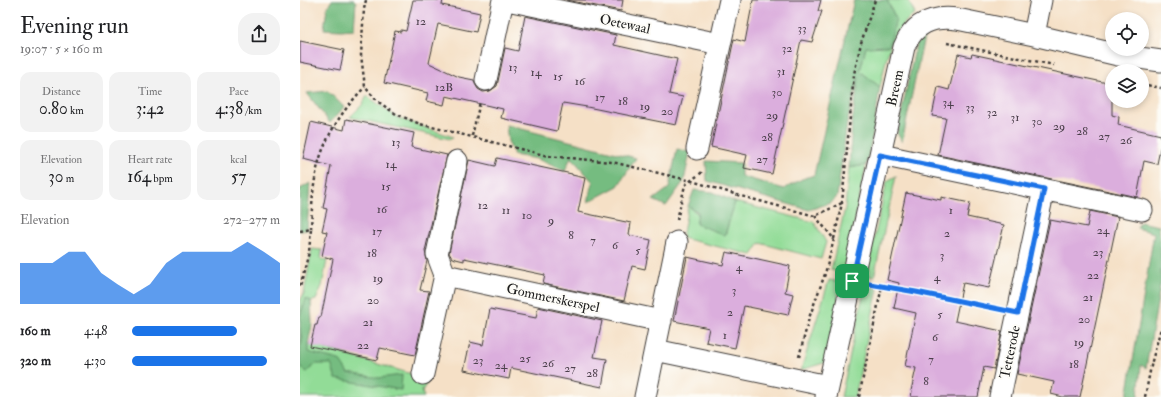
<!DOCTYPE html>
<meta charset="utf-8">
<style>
:root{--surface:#fff;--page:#f2f2f2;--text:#202124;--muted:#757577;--accent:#1a73e8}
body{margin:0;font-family:"IM FELL Double Pica",serif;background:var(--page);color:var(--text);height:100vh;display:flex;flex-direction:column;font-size:15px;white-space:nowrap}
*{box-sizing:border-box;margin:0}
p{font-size:13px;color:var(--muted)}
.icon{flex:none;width:22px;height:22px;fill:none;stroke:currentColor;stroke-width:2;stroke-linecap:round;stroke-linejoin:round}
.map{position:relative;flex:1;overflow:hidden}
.details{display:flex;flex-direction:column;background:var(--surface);width:300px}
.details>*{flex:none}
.fabs{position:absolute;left:805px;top:12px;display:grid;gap:8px}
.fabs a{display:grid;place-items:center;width:44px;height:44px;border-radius:50%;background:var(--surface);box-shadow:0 2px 6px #0003;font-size:20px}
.pin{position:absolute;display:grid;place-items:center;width:34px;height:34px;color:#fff;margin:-17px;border-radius:8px;box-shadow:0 2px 6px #0006}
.round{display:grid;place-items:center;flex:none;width:42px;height:42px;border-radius:16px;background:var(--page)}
.overview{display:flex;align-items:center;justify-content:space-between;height:68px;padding:0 20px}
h1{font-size:22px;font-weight:600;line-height:30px}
.figures{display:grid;grid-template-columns:repeat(3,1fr);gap:6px;height:68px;padding:4px 20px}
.figures div{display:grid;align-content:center;border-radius:10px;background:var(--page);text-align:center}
.figures b{font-size:17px;font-weight:600}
.figures small{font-size:11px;font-weight:400}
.figures p{font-size:11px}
.chart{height:112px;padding:8px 20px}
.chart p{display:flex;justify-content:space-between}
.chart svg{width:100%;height:72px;margin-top:4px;fill:var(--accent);opacity:.7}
ul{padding:0 20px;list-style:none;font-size:13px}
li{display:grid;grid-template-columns:64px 48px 1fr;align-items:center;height:30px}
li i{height:10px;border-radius:5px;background:var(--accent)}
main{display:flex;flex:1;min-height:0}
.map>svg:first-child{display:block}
.green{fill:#92dc97;stroke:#577c5a}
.forest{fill:#75bc80;stroke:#486c4e}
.building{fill:#dbaedd}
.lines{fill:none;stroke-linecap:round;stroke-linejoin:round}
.minor-casing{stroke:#3d3936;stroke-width:23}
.path{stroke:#3d3936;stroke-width:2.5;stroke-dasharray:3 3;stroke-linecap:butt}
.minor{stroke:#fff;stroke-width:21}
.route-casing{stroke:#fff;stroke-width:8}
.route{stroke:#1a73e8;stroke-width:5}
.labels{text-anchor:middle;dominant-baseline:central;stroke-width:4;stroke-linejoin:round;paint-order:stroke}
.number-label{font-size:12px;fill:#4c404c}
.street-label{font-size:14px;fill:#1c1c1c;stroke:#fdfcf7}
</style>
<main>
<section class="details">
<div class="overview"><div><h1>Evening run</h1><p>19:07 · 5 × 160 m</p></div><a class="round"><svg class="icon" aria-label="share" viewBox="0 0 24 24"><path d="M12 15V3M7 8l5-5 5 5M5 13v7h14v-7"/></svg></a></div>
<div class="figures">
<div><p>Distance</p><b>0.80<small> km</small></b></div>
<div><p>Time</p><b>3:42</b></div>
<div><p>Pace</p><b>4:38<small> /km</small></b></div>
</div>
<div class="figures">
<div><p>Elevation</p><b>30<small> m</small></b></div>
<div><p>Heart rate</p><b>164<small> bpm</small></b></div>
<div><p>kcal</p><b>57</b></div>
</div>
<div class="chart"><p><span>Elevation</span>272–277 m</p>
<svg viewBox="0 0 160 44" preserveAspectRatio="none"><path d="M0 44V19L10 19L20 19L30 12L40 12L50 25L60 32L70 38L80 32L90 19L100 12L110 12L120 12L130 12L140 6L150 12L160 19V44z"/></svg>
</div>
<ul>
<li><b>160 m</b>4:48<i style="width:71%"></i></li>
<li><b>320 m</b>4:30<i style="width:91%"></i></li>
</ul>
</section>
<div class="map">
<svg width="861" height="397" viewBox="0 0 861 397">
<rect width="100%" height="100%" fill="#fdfcf7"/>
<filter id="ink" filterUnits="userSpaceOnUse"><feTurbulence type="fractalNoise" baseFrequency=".025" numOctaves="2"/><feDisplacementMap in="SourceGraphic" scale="8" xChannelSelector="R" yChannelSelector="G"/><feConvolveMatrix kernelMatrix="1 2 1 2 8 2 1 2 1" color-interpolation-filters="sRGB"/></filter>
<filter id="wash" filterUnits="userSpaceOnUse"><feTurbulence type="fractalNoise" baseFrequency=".012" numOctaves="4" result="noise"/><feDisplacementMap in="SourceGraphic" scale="16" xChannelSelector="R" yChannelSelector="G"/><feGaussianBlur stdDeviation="0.9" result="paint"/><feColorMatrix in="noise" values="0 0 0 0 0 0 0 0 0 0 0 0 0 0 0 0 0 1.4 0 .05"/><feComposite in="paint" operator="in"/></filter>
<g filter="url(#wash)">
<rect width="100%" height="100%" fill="#f5e0c6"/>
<path class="green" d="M587 0H608L615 14C589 32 587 58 580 87L560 71 566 47 596 19Z
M67 96 98 118 153 137 150 139 50 117 62 105Z
M566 165 544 274 531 270 545 208 549 168Z
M596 176 574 277 566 275 587 181Z
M435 202 514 222 526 242 521 259 460 243 452 255 382 238 388 206 425 235Z
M12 249 22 250 21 259 27 260 22 286 16 300 11 301 6 298 0 316V302L4 293Z
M529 280 541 282 527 362 501 370Z
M565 286 578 288 555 397H541Z
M0 328 2 342 129 379 122 391 124 397H0Z"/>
<path class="forest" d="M32 0H54L56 2 54 29 41 30 24 29 27 8Z
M554 0H587L596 19 589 46 566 47 560 71 580 87 573 134 566 165 549 168 552 123 559 76 547 123 537 197 530 203 509 210 407 181 406 161 441 163V176L484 189 502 179 514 175Z
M624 37 602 142 597 133 616 44Z
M28 91 44 107 30 123 7 93Z
M206 125 336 158 318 186 288 202 293 182 271 157 265 171 237 159 214 155 208 141Z
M377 149 390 152 384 181 366 206 353 200 369 188Z
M10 183 7 230 0 231V189Z
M394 190 413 192 435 202 425 235 396 224 398 212 388 206Z
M840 222 859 226 861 252V281L846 368 841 365 838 397H827L854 233 837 228Z
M6 298 11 301 12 325 8 344V352L39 360 48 373 79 378 102 375 101 390 36 379 31 364H16L7 372 0 366V348L2 342 0 328V316Z"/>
<g id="blocks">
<path class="building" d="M113 0H143L142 5 180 13 176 32 138 24 129 63 159 77 174 80 175 84 178 89 183 92 190 91 197 86 205 48 218 51 225 16 316 35 314 45 377 59 369 94 383 97 376 125 287 107 263 103 257 131 201 118 203 109 146 96 144 105 126 101 128 93 84 83 95 31 101 32V30L106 31Z
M266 0H323L321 11Z
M453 0H521L518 11H522L512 42 501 40 472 174 444 168 447 155 411 147 434 39 445 42Z
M0 41 44 50 40 70 0 62Z
M658 54 671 57 672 54 812 84V115L819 117 818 125 861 135V144L857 164 844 161 837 197 638 155 646 118 632 116 638 87 649 90Z
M46 119 114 133 111 147 147 155 125 251 127 261 120 290 129 291 115 355 80 348 77 360 10 346 15 325H17L19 317H21L33 259 22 256 27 232 22 231 27 209 23 208 31 166 3 159 11 122 44 130Z
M197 158 272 174V175L285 178 278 212 331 223 329 235 351 240 345 269 332 266 324 301 243 284 245 275 164 258V261L152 258 149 253 169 160 195 166Z
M606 193 641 200V197L670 203 667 217 704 225 689 288 663 283 655 321 702 331 694 369 684 367 678 397H611L612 391H611L616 368 605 366 616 313 594 308 599 283 587 280Z
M790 211 818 217 780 397H763L751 394 754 382 717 374 750 220 787 227Z
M426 252 490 266 485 292 493 294 488 315 444 306 435 348 406 342 409 328 374 321 387 257 423 265Z
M238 307 302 321 294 357 307 359 302 387 211 368 209 379 164 370 170 342 183 345 190 309 236 318Z"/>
</g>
</g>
<g filter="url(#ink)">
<use href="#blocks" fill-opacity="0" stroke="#3d3936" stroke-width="1"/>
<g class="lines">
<g class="minor-casing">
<path id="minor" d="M207 0 420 44
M734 35 741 0
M186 80 203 0
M397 149 430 0
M581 155 842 210
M145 275 361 321
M355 350 528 386
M123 374 145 275 137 254 157 161
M345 397 377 242
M526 397 604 47C614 23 632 16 657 19L734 35 818 55 861 61
M700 397 744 189"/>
</g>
<path class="path" d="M66 0 64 9 61 55 65 87 77 101 96 114 120 124 248 156 312 162 392 181 441 196 515 216 542 203
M647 43 754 65
M842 84 861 88
M172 136 180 102
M377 220 385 185 401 173 402 170
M11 229C12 211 12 192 16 174 22 141 41 111 65 87
M0 231 11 229 9 252 0 287
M534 239 542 203 554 74 561 43 575 0
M574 285 697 309
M499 357 509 318 525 274 534 239 515 216
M559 397 582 286
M845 397 852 361 861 328"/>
<use href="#minor" class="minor"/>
</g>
</g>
<g class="lines" filter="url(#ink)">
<g class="route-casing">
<path id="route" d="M580 155 744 189 718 313 616 292 552 281Z"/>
</g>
<use href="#route" class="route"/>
</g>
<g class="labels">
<g class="number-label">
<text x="121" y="21">12</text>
<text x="502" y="28">33</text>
<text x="487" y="48">32</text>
<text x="213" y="67">13</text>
<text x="481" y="71">31</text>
<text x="236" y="72">14</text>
<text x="258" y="76">15</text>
<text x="280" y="81">16</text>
<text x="144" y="87">12B</text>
<text x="477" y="92">30</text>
<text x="300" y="97">17</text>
<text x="323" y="101">18</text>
<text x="648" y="102">34</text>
<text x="345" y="106">19</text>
<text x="670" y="107">33</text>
<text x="367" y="111">20</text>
<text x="692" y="112">32</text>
<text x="472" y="115">29</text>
<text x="715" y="117">31</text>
<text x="737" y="121">30</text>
<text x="759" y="126">29</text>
<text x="782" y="131">28</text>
<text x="804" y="136">27</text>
<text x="467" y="137">28</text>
<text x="826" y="140">26</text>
<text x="96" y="142">13</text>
<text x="462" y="159">27</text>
<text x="91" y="164">14</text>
<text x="86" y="186">15</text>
<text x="183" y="205">12</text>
<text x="82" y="209">16</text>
<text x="206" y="210">11</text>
<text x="651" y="210">1</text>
<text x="227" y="215">10</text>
<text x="251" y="220">9</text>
<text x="803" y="230">24</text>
<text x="77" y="231">17</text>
<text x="647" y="233">2</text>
<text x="271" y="235">8</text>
<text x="293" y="240">7</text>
<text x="315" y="245">6</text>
<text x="338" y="250">5</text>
<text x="798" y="252">23</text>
<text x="72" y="253">18</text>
<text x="642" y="255">3</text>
<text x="439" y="267">4</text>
<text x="793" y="275">22</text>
<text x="637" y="277">4</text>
<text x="78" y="278">19</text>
<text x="434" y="290">3</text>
<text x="788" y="297">21</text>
<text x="73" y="300">20</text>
<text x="430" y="312">2</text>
<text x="640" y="314">5</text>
<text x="784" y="319">20</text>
<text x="68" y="322">21</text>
<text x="425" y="335">1</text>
<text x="635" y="337">6</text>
<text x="779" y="342">19</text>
<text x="63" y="345">22</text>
<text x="225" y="358">25</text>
<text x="631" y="359">7</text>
<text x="178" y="360">23</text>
<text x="248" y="363">26</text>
<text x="774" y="364">18</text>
<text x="201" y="365">24</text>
<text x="270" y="368">27</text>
<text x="292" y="373">28</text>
<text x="626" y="381">8</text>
</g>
<g class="street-label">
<text transform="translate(325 24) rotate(12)">Oetewaal</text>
<text transform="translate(595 88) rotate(-78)">Breem</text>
<text transform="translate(253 298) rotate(12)">Gommerskerspel</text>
<text transform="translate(710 352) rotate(-78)">Tetterode</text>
</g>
</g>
</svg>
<div class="fabs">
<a><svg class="icon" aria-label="locate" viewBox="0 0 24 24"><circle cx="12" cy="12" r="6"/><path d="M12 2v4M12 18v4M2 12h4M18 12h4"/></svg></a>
<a><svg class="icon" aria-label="layers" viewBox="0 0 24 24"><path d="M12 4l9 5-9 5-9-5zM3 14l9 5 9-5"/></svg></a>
</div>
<div class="pin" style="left:552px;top:281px;background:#1e9e55"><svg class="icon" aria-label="arrive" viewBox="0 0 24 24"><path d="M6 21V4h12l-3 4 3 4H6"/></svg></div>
</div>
</main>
